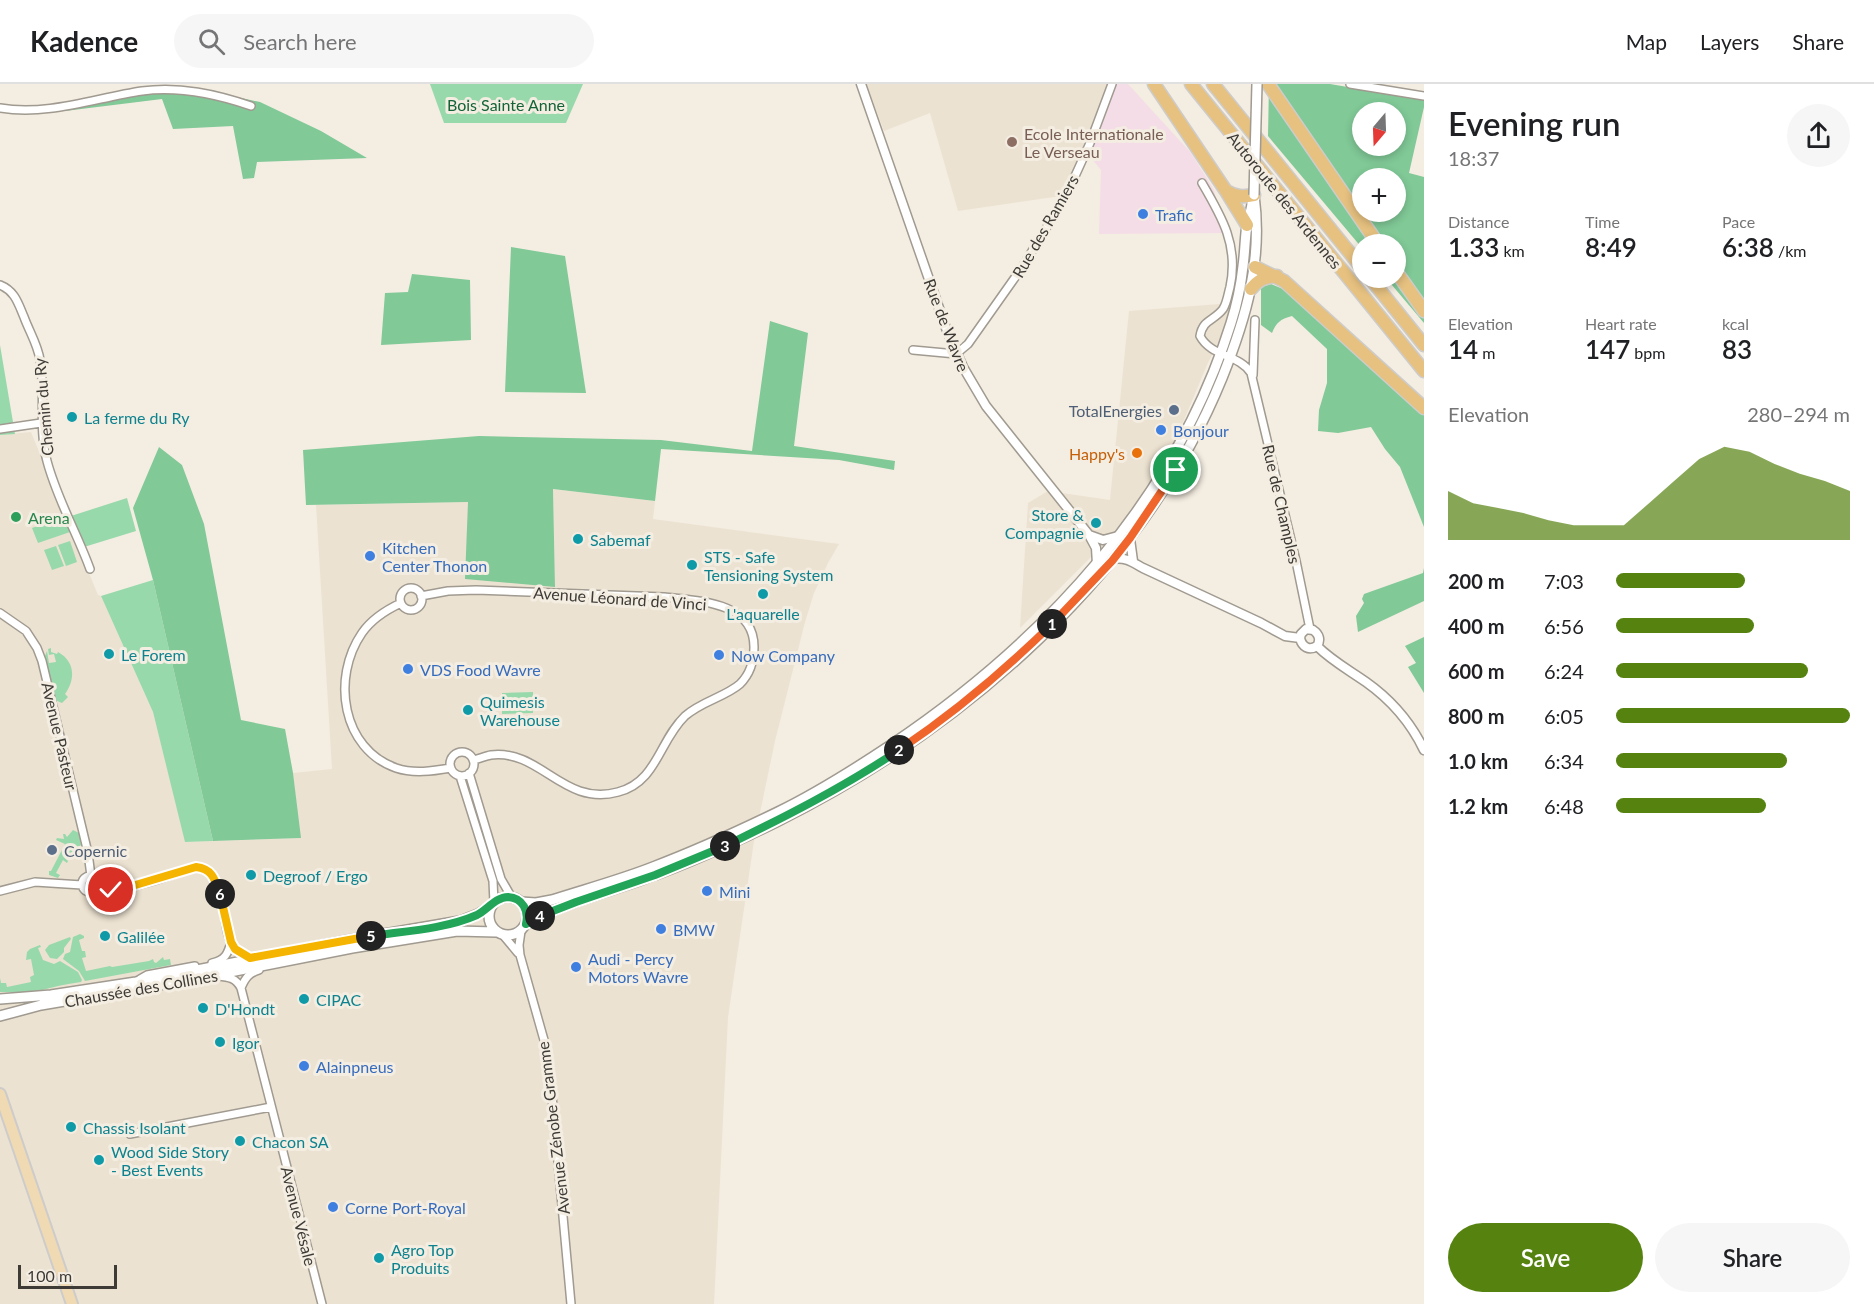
<!DOCTYPE html>
<meta charset="utf-8">
<style>
:root{--surface:#fff;--page:#f6f6f6;--text:#202124;--muted:#757577;--line:#e0e0e0;--accent:#568310}
body{margin:0;font-family:Lato,sans-serif;background:var(--page);color:var(--text);height:100vh;display:flex;flex-direction:column;font-size:22px;white-space:nowrap}
*{box-sizing:border-box;margin:0}
p{font-size:20px;color:var(--muted)}
.icon{flex:none;width:33px;height:33px;fill:none;stroke:currentColor;stroke-width:2;stroke-linecap:round;stroke-linejoin:round}
.map{position:relative;flex:1;overflow:hidden}
.drawer{display:flex;flex-direction:column;background:var(--surface);width:450px}
.drawer>*{flex:none}
.needle{width:39px;rotate:199deg}
.tools{position:absolute;left:1352px;top:18px;display:grid;gap:12px}
.tools a{display:grid;place-items:center;width:54px;height:54px;border-radius:50%;background:var(--surface);box-shadow:0 3px 9px #0003;font-size:30px}
.scale{position:absolute;left:18px;bottom:15px;width:99px;box-sizing:border-box;padding-left:6px;border:3px solid #3e3b37;border-top:0;font-size:16px;line-height:21px;white-space:nowrap;color:#3e3b37;-webkit-text-stroke:4px #f4ede2;paint-order:stroke}
.pin{position:absolute;display:grid;place-items:center;width:51px;height:51px;color:#fff;margin:-26px;border:3px solid #fff;border-radius:50%;box-shadow:0 2px 6px #0007}
.km{position:absolute;width:30px;height:30px;margin:-15px;border-radius:50%;background:#222;color:#fff;font-size:16px;line-height:30px;text-align:center}
.round{display:grid;place-items:center;flex:none;width:63px;height:63px;border-radius:32px;background:var(--page)}
.overview{display:flex;align-items:center;justify-content:space-between;height:102px;padding:0 24px}
h1{font-size:33px;font-weight:600;line-height:45px}
.figures{display:grid;grid-template-columns:repeat(3,1fr);gap:9px;height:102px;padding:6px 24px}
.figures div{display:grid;align-content:center}
.figures b{font-size:26px;font-weight:600}
.figures small{font-size:16px;font-weight:400}
.figures p{font-size:16px}
.chart{height:168px;padding:12px 24px}
.chart p{display:flex;justify-content:space-between}
.chart svg{width:100%;height:108px;margin-top:6px;fill:var(--accent);opacity:.7}
.button{display:flex;gap:12px;margin-top:auto;padding:12px 24px}
.button a{flex:1;height:69px;border-radius:36px;background:var(--accent);color:#fff;font-size:24px;font-weight:600;line-height:69px;text-align:center}
.button a+a{background:var(--page);color:var(--text)}
ul{padding:0 24px;list-style:none;font-size:20px}
li{display:grid;grid-template-columns:96px 72px 1fr;align-items:center;height:45px}
li i{height:15px;border-radius:8px;background:var(--accent)}
header{display:flex;align-items:center;gap:36px;box-sizing:border-box;height:84px;padding:0 30px;background:var(--surface);border-bottom:2px solid var(--line)}
header strong{font-size:28px}
nav{display:flex;gap:33px;margin-inline-start:auto;font-size:21px}
.search{width:420px;height:54px;background:var(--page);display:flex;align-items:center;gap:15px;box-sizing:border-box;padding:0 21px;border-radius:33px;color:var(--muted);font-size:22px}
main{display:flex;flex:1;min-height:0}
.map>svg:first-child{display:block}
.commercial{fill:#f5dde7}
.built{fill:#ece2d1}
.green{fill:#98d9ab}
.forest{fill:#81c997;fill-rule:evenodd}
.lines{fill:none;stroke-linecap:round;stroke-linejoin:round}
.minor-casing{stroke:#a09a90;stroke-width:10}
.tertiary-casing{stroke:#a09a90;stroke-width:11}
.secondary-casing{stroke:#a09a90;stroke-width:12}
.primary-casing{stroke:#cdcccb;stroke-width:14}
.motorway-casing{stroke:#cdcccb;stroke-width:15}
.minor{stroke:#fff;stroke-width:7}
.tertiary{stroke:#fff;stroke-width:8}
.secondary{stroke:#fff;stroke-width:9}
.primary{stroke:#f0dab3;stroke-width:10}
.motorway{stroke:#e6c180;stroke-width:12}
.secondary-bridge-casing{stroke:#a09a90;stroke-width:12;stroke-linecap:butt}
.secondary-bridge{stroke:#fff;stroke-width:9}
.split-1-casing{stroke:#fff;stroke-width:12}
.split-2-casing{stroke:#fff;stroke-width:12}
.split-3-casing{stroke:#fff;stroke-width:12}
.split-4-casing{stroke:#fff;stroke-width:12}
.split-5-casing{stroke:#fff;stroke-width:12}
.split-6-casing{stroke:#fff;stroke-width:12}
.split-7-casing{stroke:#fff;stroke-width:12}
.split-1{stroke:#f0652b;stroke-width:8}
.split-2{stroke:#f0652b;stroke-width:8}
.split-3{stroke:#22a559;stroke-width:8}
.split-4{stroke:#22a559;stroke-width:8}
.split-5{stroke:#22a559;stroke-width:8}
.split-6{stroke:#f5b400;stroke-width:8}
.split-7{stroke:#f5b400;stroke-width:8}
.education-dot{fill:#8d6e63;stroke:#f4ede2;stroke-width:2}
.shop-dot{fill:#3f7fe0;stroke:#f4ede2;stroke-width:2}
.service-dot{fill:#5c6f8a;stroke:#f4ede2;stroke-width:2}
.culture-dot{fill:#0f9aa8;stroke:#f4ede2;stroke-width:2}
.food-dot{fill:#e8710a;stroke:#f4ede2;stroke-width:2}
.leisure-dot{fill:#2e9e5b;stroke:#f4ede2;stroke-width:2}
.labels{text-anchor:middle;dominant-baseline:central;stroke-width:6;stroke-linejoin:round;paint-order:stroke}
.park-label{font-size:16px;fill:#126436;stroke:#f4ede2}
.education-label{font-size:16px;fill:#785e54;stroke:#f4ede2;text-anchor:start}
.street-label{font-size:16px;fill:#3e3b37;stroke:#f4ede2}
.shop-label{font-size:16px;fill:#366cbe;stroke:#f4ede2;text-anchor:start}
.service-label{font-size:16px;fill:#4e5e75;stroke:#f4ede2;text-anchor:end}
.culture-label{font-size:16px;fill:#0d838f;stroke:#f4ede2;text-anchor:start}
.food-label{font-size:16px;fill:#c56008;stroke:#f4ede2;text-anchor:end}
.leisure-label{font-size:16px;fill:#27864d;stroke:#f4ede2;text-anchor:start}
</style>
<header>
<strong>Kadence</strong>
<div class="search"><svg class="icon" aria-label="search" viewBox="0 0 24 24"><circle cx="10" cy="10" r="6"/><path d="M15 15l6 6"/></svg>Search here</div>
<nav><a>Map</a><a>Layers</a><a>Share</a></nav>
</header>
<main>
<div class="map">
<svg width="1424" height="1220" viewBox="0 0 1424 1220">
<rect width="100%" height="100%" fill="#f4ede2"/>
<path class="commercial" d="M1109 0H1128L1191 69 1214 106 1224 149 1099 150 1101 86 1092 75 1082 69Z"/>
<path class="built" d="M866 0H1109L1082 69 1061 112 958 127 930 29 884 47Z
M1220 220 1230 222 1222 250 1207 281 1176 355 1157 389 1113 451 1020 544 1028 419 1048 407 1110 416 1129 227Z
M31 348 98 511 101 512 153 628 186 758 300 754 293 689 332 685 316 421 468 418 555 503 553 405 655 417 653 435 839 460 828 479 814 509 805 538 775 657 754 757 728 933 714 1220H0V351Z"/>
<path class="green" d="M430 0H583L566 39H444Z
M0 261 15 350 0 351Z
M127 414 136 447 84 463 71 432Z
M64 432 70 448 38 459 32 444Z
M70 457 77 478 66 482 58 461Z
M56 462 64 482 52 486 44 466Z
M153 496 213 757 185 758 153 628 101 512Z
M51 564V568L57 570 58 568C76 578 75 596 65 610L68 613 62 619 55 616 45 572 47 567 49 579 56 578 54 570 49 571 48 565Z
M533 608V629L502 630V609Z
M73 746 79 749 81 761 65 774 68 777 67 779 63 776 56 789 60 791 58 794 49 791V787H51L65 760 56 756 57 754 64 755 63 750H65L67 753Z
M80 850 84 852V854L79 856 82 867H85L86 873 82 874 86 887 110 882 112 883 149 877 153 875 154 878 156 879 163 873 164 876 170 875 171 881 85 897 79 887 63 875 65 870 70 868 73 853Z
M70 853 71 855 64 864V868L57 875 50 874 45 866 49 861Z
M40 861 41 863 38 864 43 876 54 880 60 877 78 888 82 896 81 898C66 900 52 903 39 907 27 910 12 908 0 908V894L1 899H6L7 903 31 898 30 893 34 891 31 875 26 876 27 868 30 865Z"/>
<path class="forest" d="M1269 0H1330L1424 16V23L1409 89 1424 93V239L1386 194H1395V160H1362V164L1268 52ZM1362 28H1395V62H1362ZM1362 94H1395V128H1362Z
M190 3 260 18 321 47 367 74 257 78 254 94 243 95 233 42 173 45 162 15 65 27 62 19 139 5Z
M511 163 565 172 586 309 505 308Z
M412 190 470 196 471 256 381 261 385 209 408 208Z
M1271 200 1283 205 1424 330V443L1400 383 1385 365 1371 343 1338 349 1318 347 1319 326 1327 299V265L1292 232C1280 235 1276 239 1272 249L1261 241V203Z
M770 237 808 249 794 362 895 377 894 386 839 376 661 365 655 417 553 405 555 503 465 495 468 418 306 421 303 366 479 352 661 356 752 367Z
M159 363 182 381 204 440 241 636 285 645 293 689 301 754 213 757 153 496 133 424Z
M1424 484V517L1358 548 1356 532 1364 519 1362 515 1364 510 1423 489Z
M1424 553V609L1408 583 1416 579 1405 562Z"/>
<g class="lines">
<g class="minor-casing">
<path id="minor" d="M1350 0 1424 12
M0 24C48 32 95 14 142 7 180 2 216 10 251 22
M1202 99C1222 133 1239 162 1230 203 1228 210 1227 219 1223 225 1214 237 1203 235 1200 252 1211 273 1239 270 1251 289L1296 477 1310 545
M0 201C15 207 18 219 24 233 29 247 38 261 40 276 46 310 38 344 47 377 57 415 77 449 90 485
M913 266 956 270 968 260 1021 185 1066 112 1090 59 1112 0
M1253 291 1255 236
M0 345 41 339
M400 515a11 11 0 1 1 22 0a11 11 0 1 1-22 0Z
M421 512 448 507 476 506 664 513C697 517 754 517 754 563 754 576 750 590 740 600 725 613 702 617 685 632 659 657 657 698 618 708 563 723 541 665 491 671 485 672 479 675 473 676
M401 519C386 526 371 536 362 549 331 594 342 665 396 684 414 690 433 687 451 684
M0 529 26 547 37 564 42 577 88 769 91 792
M450 680a12 12 0 1 1 24 0a12 12 0 1 1-24 0Z
M469 689 501 795 512 814
M460 692 493 797 494 819
M82 800a8 8 0 1 1 16 0a8 8 0 1 1-16 0Z
M97 803C126 811 167 791 196 783 230 788 219 844 234 864 238 870 244 872 250 874
M0 807 35 798 82 801
M521 847 519 861 520 871 544 956 551 1001 571 1220
M503 851 518 869
M212 879C225 876 228 870 231 858
M218 892C229 893 236 894 241 904L322 1220
M140 895 147 891 195 882
M241 904C245 894 249 889 259 886
M130 1050 271 1023"/>
</g>
<g class="tertiary-casing">
<path id="tertiary" d="M861 0 947 247 963 283 986 322 1089 451 1096 464 1097 480
M1089 451 1103 456 1118 452
M1130 455 1133 477
M1113 475C1126 473 1132 478 1143 484L1261 539 1285 552 1300 554
M1300 554 1301 550 1306 545 1313 546C1319 550 1321 556 1317 562
M1300 554C1302 563 1309 567 1317 562
M1317 562C1332 577 1349 586 1366 598 1390 615 1411 639 1424 666"/>
</g>
<g class="secondary-casing">
<path id="secondary" d="M489 832a19 19 0 1 1 38 0a19 19 0 1 1-38 0Z
M521 818 536 819 552 816C586 805 620 796 653 783 695 767 737 748 778 728 817 709 855 685 891 661 1044 558 1175 418 1231 239 1237 220 1241 201 1243 182 1245 168 1245 154 1247 140 1249 133 1251 127 1252 120
M526 840C566 817 612 808 655 791 696 776 737 757 776 738 963 645 1142 490 1222 294 1246 234 1263 177 1254 111
M0 915 51 911 136 898 349 856 460 837 478 830 491 822
M0 932 41 921 205 893 352 864 457 847 496 848"/>
</g>
<g class="primary-casing">
<path id="primary" d="M0 1010 72 1220"/>
</g>
<g class="motorway-casing">
<path id="motorway" d="M1154 0 1226 107 1247 141
M1191 0 1424 287
M1213 0 1362 184
M1268 0 1378 160
M1226 107C1236 113 1243 113 1254 111
M1255 183 1284 197 1424 324
M1395 186 1424 227
M1370 194 1424 261
M1251 205C1258 196 1264 193 1277 192"/>
</g>
<use href="#minor" class="minor"/>
<use href="#tertiary" class="tertiary"/>
<use href="#secondary" class="secondary"/>
<use href="#primary" class="primary"/>
<use href="#motorway" class="motorway"/>
<g class="secondary-bridge-casing">
<path id="secondary-bridge" d="M1254 111 1257 0"/>
</g>
<use href="#secondary-bridge" class="secondary-bridge"/>
</g>
<g class="lines">
<g class="split-1-casing">
<path id="split-1" d="M1052 540 1112 477 1130 454 1176 386"/>
</g>
<g class="split-2-casing">
<path id="split-2" d="M899 666C954 629 1005 586 1052 540"/>
</g>
<g class="split-3-casing">
<path id="split-3" d="M725 762C785 733 844 703 899 666"/>
</g>
<g class="split-4-casing">
<path id="split-4" d="M540 832 576 818 655 791 725 762"/>
</g>
<g class="split-5-casing">
<path id="split-5" d="M371 852C406 847 445 845 477 831 487 826 496 813 508 813 523 814 529 827 526 840L540 832"/>
</g>
<g class="split-6-casing">
<path id="split-6" d="M220 810 231 858 235 865 250 874 371 852"/>
</g>
<g class="split-7-casing">
<path id="split-7" d="M111 806 132 802 196 783C213 785 215 796 220 810"/>
</g>
<use href="#split-1" class="split-1"/>
<use href="#split-2" class="split-2"/>
<use href="#split-3" class="split-3"/>
<use href="#split-4" class="split-4"/>
<use href="#split-5" class="split-5"/>
<use href="#split-6" class="split-6"/>
<use href="#split-7" class="split-7"/>
</g>
<circle class="education-dot" cx="1012" cy="58" r="6"/>
<g class="shop-dot">
<circle cx="1143" cy="130" r="6"/>
<circle cx="1161" cy="346" r="6"/>
<circle cx="370" cy="472" r="6"/>
<circle cx="719" cy="571" r="6"/>
<circle cx="408" cy="585" r="6"/>
<circle cx="707" cy="807" r="6"/>
<circle cx="661" cy="845" r="6"/>
<circle cx="576" cy="883" r="6"/>
<circle cx="304" cy="982" r="6"/>
<circle cx="333" cy="1123" r="6"/>
</g>
<g class="service-dot">
<circle cx="1174" cy="326" r="6"/>
<circle cx="52" cy="766" r="6"/>
</g>
<g class="culture-dot">
<circle cx="72" cy="333" r="6"/>
<circle cx="1096" cy="439" r="6"/>
<circle cx="578" cy="455" r="6"/>
<circle cx="692" cy="481" r="6"/>
<circle cx="763" cy="510" r="6"/>
<circle cx="109" cy="570" r="6"/>
<circle cx="468" cy="626" r="6"/>
<circle cx="251" cy="791" r="6"/>
<circle cx="105" cy="852" r="6"/>
<circle cx="304" cy="915" r="6"/>
<circle cx="203" cy="924" r="6"/>
<circle cx="220" cy="958" r="6"/>
<circle cx="71" cy="1043" r="6"/>
<circle cx="240" cy="1057" r="6"/>
<circle cx="99" cy="1076" r="6"/>
<circle cx="379" cy="1174" r="6"/>
</g>
<circle class="food-dot" cx="1137" cy="369" r="6"/>
<circle class="leisure-dot" cx="16" cy="433" r="6"/>
<g class="labels">
<g class="park-label">
<text x="506" y="20">Bois Sainte Anne</text>
</g>
<g class="education-label">
<text x="1024" y="49">Ecole Internationale<tspan x="1024" dy="18">Le Verseau</tspan></text>
</g>
<g class="street-label">
<text transform="translate(1285 116) rotate(51)">Autoroute des Ardennes</text>
<text transform="translate(1045 142) rotate(-60)">Rue des Ramiers</text>
<text transform="translate(947 241) rotate(69)">Rue de Wavre</text>
<text transform="translate(43 323) rotate(-95)">Chemin du Ry</text>
<text transform="translate(1282 420) rotate(77)">Rue de Champles</text>
<text transform="translate(620 514) rotate(4)">Avenue Léonard de Vinci</text>
<text transform="translate(60 652) rotate(77)">Avenue Pasteur</text>
<text transform="translate(141 904) rotate(-10)">Chaussée des Collines</text>
<text transform="translate(553 1044) rotate(-97)">Avenue Zénobe Gramme</text>
<text transform="translate(299 1132) rotate(76)">Avenue Vésale</text>
</g>
<g class="shop-label">
<text x="1155" y="130">Trafic</text>
<text x="1173" y="346">Bonjour</text>
<text x="382" y="463">Kitchen<tspan x="382" dy="18">Center Thonon</tspan></text>
<text x="731" y="571">Now Company</text>
<text x="420" y="585">VDS Food Wavre</text>
<text x="719" y="807">Mini</text>
<text x="673" y="845">BMW</text>
<text x="588" y="874">Audi - Percy<tspan x="588" dy="18">Motors Wavre</tspan></text>
<text x="316" y="982">Alainpneus</text>
<text x="345" y="1123">Corne Port-Royal</text>
</g>
<g class="service-label">
<text x="1162" y="326">TotalEnergies</text>
<text x="64" y="766" text-anchor="start">Copernic</text>
</g>
<g class="culture-label">
<text x="84" y="333">La ferme du Ry</text>
<text x="1084" y="430" text-anchor="end">Store &amp;<tspan x="1084" dy="18">Compagnie</tspan></text>
<text x="590" y="455">Sabemaf</text>
<text x="704" y="472">STS - Safe<tspan x="704" dy="18">Tensioning System</tspan></text>
<text x="763" y="529" text-anchor="middle">L'aquarelle</text>
<text x="121" y="570">Le Forem</text>
<text x="480" y="617">Quimesis<tspan x="480" dy="18">Warehouse</tspan></text>
<text x="263" y="791">Degroof / Ergo</text>
<text x="117" y="852">Galilée</text>
<text x="316" y="915">CIPAC</text>
<text x="215" y="924">D'Hondt</text>
<text x="232" y="958">Igor</text>
<text x="83" y="1043">Chassis Isolant</text>
<text x="252" y="1057">Chacon SA</text>
<text x="111" y="1067">Wood Side Story<tspan x="111" dy="18">- Best Events</tspan></text>
<text x="391" y="1165">Agro Top<tspan x="391" dy="18">Produits</tspan></text>
</g>
<g class="food-label">
<text x="1125" y="369">Happy's</text>
</g>
<g class="leisure-label">
<text x="28" y="433">Arena</text>
</g>
</g>
</svg>
<div class="tools">
<a><svg class="needle" viewBox="-14 -14 28 28"><path d="M0-13l5 13h-10z" fill="#e53935"/><path d="M0 13l5-13h-10z" fill="#757577"/></svg></a>
<a>+</a>
<a>−</a>
</div>
<div class="scale">100 m</div>
<div class="pin" style="left:1176px;top:386px;background:#1e9e55"><svg class="icon" aria-label="arrive" viewBox="0 0 24 24"><path d="M6 21V4h12l-3 4 3 4H6"/></svg></div>
<div class="pin" style="left:111px;top:806px;background:#d93025"><svg class="icon" aria-label="check" viewBox="0 0 24 24"><path d="M5 12l5 5 9-10"/></svg></div>
<b class="km" style="left:1052px;top:540px">1</b>
<b class="km" style="left:899px;top:666px">2</b>
<b class="km" style="left:725px;top:762px">3</b>
<b class="km" style="left:540px;top:832px">4</b>
<b class="km" style="left:371px;top:852px">5</b>
<b class="km" style="left:220px;top:810px">6</b>
</div>
<section class="drawer">
<div class="overview"><div><h1>Evening run</h1><p>18:37</p></div><a class="round"><svg class="icon" aria-label="share" viewBox="0 0 24 24"><path d="M12 15V3M7 8l5-5 5 5M5 13v7h14v-7"/></svg></a></div>
<div class="figures">
<div><p>Distance</p><b>1.33<small> km</small></b></div>
<div><p>Time</p><b>8:49</b></div>
<div><p>Pace</p><b>6:38<small> /km</small></b></div>
</div>
<div class="figures">
<div><p>Elevation</p><b>14<small> m</small></b></div>
<div><p>Heart rate</p><b>147<small> bpm</small></b></div>
<div><p>kcal</p><b>83</b></div>
</div>
<div class="chart"><p><span>Elevation</span>280–294 m</p>
<svg viewBox="0 0 160 44" preserveAspectRatio="none"><path d="M0 44V24L10 29L20 31L30 33L40 36L50 38L60 38L70 38L80 29L90 20L100 11L110 6L120 8L130 13L140 17L150 20L160 24V44z"/></svg>
</div>
<ul>
<li><b>200 m</b>7:03<i style="width:55%"></i></li>
<li><b>400 m</b>6:56<i style="width:59%"></i></li>
<li><b>600 m</b>6:24<i style="width:82%"></i></li>
<li><b>800 m</b>6:05<i style="width:100%"></i></li>
<li><b>1.0 km</b>6:34<i style="width:73%"></i></li>
<li><b>1.2 km</b>6:48<i style="width:64%"></i></li>
</ul>
<div class="button"><a>Save</a><a>Share</a></div>
</section>
</main>
